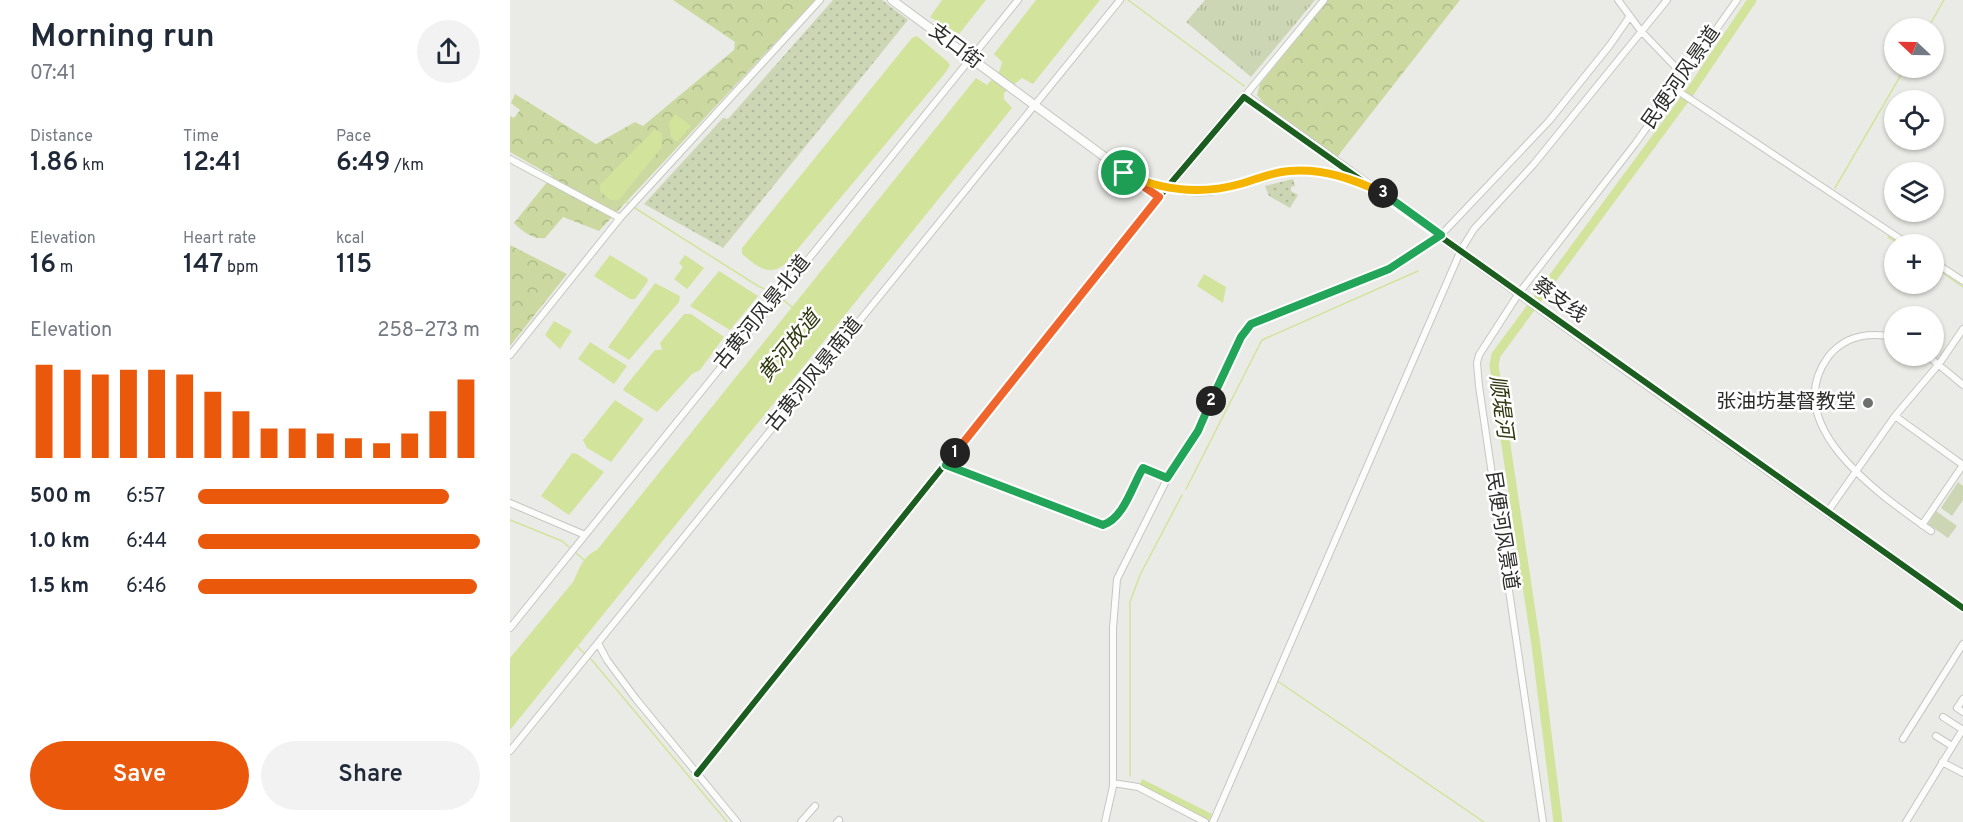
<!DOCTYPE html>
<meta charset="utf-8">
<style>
:root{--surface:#fff;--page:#f2f2f3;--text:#1f2937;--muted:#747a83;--accent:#ea580c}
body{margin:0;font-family:Overpass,"Noto Sans SC",sans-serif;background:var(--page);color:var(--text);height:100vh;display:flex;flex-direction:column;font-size:22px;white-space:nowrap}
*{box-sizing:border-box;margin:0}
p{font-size:20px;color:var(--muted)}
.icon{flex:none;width:33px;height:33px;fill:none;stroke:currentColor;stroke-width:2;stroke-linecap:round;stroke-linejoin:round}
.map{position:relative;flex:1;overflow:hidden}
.details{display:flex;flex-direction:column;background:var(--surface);width:510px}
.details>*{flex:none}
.needle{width:39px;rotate:292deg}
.controls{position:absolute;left:1374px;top:18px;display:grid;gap:12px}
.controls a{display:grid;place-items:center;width:60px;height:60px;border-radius:50%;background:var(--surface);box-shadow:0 2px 4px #0004;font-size:30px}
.pin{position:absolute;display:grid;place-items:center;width:51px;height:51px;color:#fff;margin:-26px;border:3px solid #fff;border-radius:50%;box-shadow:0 2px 6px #0007}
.km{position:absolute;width:30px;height:30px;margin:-15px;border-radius:50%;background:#222;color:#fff;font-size:16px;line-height:30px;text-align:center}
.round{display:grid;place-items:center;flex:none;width:63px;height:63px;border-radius:32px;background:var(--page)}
.headline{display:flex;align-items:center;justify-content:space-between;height:102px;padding:0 30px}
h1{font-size:33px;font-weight:600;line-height:45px}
.metrics{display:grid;grid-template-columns:repeat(3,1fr);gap:9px;height:102px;padding:6px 30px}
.metrics div{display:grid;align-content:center}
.metrics b{font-size:26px;font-weight:600}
.metrics small{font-size:16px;font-weight:400}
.metrics p{font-size:16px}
.chart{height:168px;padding:12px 30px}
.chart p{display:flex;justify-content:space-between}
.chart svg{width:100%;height:108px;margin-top:6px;stroke:var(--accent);stroke-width:6}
.action{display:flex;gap:12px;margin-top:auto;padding:12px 30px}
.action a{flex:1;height:69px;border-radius:36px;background:var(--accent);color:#fff;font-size:24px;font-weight:600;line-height:69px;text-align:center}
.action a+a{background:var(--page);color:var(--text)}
ul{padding:0 30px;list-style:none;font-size:20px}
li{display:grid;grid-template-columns:96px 72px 1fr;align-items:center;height:45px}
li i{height:15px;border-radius:8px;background:var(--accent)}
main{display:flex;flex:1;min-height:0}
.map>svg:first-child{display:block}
.grass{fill:url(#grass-tufts)}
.forest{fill:url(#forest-crowns)}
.garden{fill:url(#garden-dots)}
.pitch{fill:#cdd6b4}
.water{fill:#d2e39c}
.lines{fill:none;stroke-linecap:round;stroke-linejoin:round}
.stream{stroke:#d2e39c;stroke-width:1.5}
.river{stroke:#d2e39c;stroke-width:9}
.minor-casing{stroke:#c5c6c2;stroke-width:8}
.tertiary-casing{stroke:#c5c6c2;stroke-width:10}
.minor{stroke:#fcfcfb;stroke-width:6}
.tertiary{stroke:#fcfcfb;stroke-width:8}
.cycleway-casing{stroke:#fff;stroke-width:10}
.cycleway{stroke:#1b5e20;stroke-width:6}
.split-1-casing{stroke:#fff;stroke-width:12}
.split-2-casing{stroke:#fff;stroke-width:12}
.split-3-casing{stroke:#fff;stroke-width:12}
.split-4-casing{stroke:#fff;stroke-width:12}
.split-1{stroke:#f0652b;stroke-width:8}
.split-2{stroke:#22a559;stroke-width:8}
.split-3{stroke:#22a559;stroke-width:8}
.split-4{stroke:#f5b400;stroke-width:8}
.poi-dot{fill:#6e706c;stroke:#fff;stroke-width:2}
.labels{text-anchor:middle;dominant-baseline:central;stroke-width:5;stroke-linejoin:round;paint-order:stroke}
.street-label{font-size:20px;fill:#2c2d2a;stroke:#fff}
.poi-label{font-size:20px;fill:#2c2d2a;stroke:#fff;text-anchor:end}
.water-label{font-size:21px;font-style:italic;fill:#2f380e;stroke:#fff}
</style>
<main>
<section class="details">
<div class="headline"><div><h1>Morning run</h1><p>07:41</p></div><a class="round"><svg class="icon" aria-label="share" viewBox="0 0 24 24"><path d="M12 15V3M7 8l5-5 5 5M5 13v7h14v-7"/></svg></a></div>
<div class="metrics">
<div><p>Distance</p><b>1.86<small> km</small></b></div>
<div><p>Time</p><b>12:41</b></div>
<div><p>Pace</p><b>6:49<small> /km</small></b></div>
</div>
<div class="metrics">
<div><p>Elevation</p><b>16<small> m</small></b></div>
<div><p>Heart rate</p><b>147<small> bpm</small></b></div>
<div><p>kcal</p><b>115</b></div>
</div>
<div class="chart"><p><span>Elevation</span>258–273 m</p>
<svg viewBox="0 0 160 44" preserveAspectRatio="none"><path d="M5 44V6M15 44V8M25 44V10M35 44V8M45 44V8M55 44V10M65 44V17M75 44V25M85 44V32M95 44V32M105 44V34M115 44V36M125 44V38M135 44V34M145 44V25M155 44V12"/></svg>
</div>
<ul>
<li><b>500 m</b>6:57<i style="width:89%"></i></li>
<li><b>1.0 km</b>6:44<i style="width:100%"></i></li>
<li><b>1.5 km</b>6:46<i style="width:99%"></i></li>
</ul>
<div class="action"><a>Save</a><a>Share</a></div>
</section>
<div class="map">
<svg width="1453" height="822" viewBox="0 0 1453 822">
<defs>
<pattern id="grass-tufts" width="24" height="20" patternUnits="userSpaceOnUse" patternTransform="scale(1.5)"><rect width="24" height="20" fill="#cdd6b4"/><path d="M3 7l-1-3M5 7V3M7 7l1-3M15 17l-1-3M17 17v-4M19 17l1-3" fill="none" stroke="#b0b89b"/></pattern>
<pattern id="forest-crowns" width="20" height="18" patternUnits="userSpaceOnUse" patternTransform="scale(1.5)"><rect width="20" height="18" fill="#cbd9a0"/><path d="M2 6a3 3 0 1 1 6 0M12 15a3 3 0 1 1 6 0" fill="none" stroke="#aebb8a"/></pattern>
<pattern id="garden-dots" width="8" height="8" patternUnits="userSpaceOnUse" patternTransform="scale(1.5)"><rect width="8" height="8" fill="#cdd6b4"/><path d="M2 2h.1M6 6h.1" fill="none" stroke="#b0b89b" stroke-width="1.8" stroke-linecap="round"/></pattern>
</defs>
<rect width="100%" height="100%" fill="#eaebe6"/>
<path class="grass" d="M695 0H805L741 77 676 22Z"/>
<path class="forest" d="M163 0H305L89 231 53 217 35 238C23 240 12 231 4 223L42 176 0 152V116L4 118 10 110 1 103 5 94 86 144 125 122 133 126 224 50 225 42Z
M818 0H950L827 157 754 103 747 95 750 84Z
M0 245 57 274 0 346Z"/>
<path class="garden" d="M323 0H372L398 20 213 248 134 204 213 118 218 119Z
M783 179 785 186 781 187V191L788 195 780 208 759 196 755 186Z"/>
<path class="pitch" d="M1448 482 1453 486V500L1442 516 1431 508Z
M1426 511 1447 526 1438 538 1418 524Z"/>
<path class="water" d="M432 0H476L449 34 420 17Z
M526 0H590L523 84 512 78 494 93V99L502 108 0 730V658L63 582C70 568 72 557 87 550L466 78 477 85 490 70 492 62 484 54Z
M407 36 438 62 440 65 436 72 275 264C258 278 246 265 232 254V248L402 38Z
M165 114 181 126 167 142 161 137 159 123Z
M145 129 152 133 151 148 109 200H100L90 191V185Z
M100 255 137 278 138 281 125 299H120L84 276Z
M175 255 194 268 177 289 164 279 173 267 169 263Z
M209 271 248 296 220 330 180 306Z
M694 274 716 287 713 303 687 286Z
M145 283 170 296 169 302 119 360 98 347Z
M174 314H181L214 337 190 370 182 374 147 412 113 390 114 388 145 350H152L150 343Z
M44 321 62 331 50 349 35 335Z
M80 342 117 366 104 384 68 359Z
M105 400 134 419 101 462 77 448 73 440Z
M62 453 67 454 94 472 59 515 31 496Z
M632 779 702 814 699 821 629 786Z"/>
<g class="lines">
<path class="stream" d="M618 0 734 86
M1418 28 1434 0
M1325 188 1395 68
M115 201 118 203
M125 208 248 286 264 293
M1378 237 1390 244
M1424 267 1453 287
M271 298 282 307
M676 489 752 340 908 271
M0 520 52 541 59 547
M66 553 74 560
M68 647 74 653
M81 659 217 822
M769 682 974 822
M620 776V602L630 575 672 495"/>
<path class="river" d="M1048 822 1026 645 984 365 986 355 1180 92 1242 0"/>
<g class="minor-casing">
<path id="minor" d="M1108 0 1131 31 1175 77
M1165 89 1398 244
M734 97 814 0
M0 159 110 218
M1424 262 1453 281
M1384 337C1359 332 1335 335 1318 357 1268 426 1372 496 1421 531
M0 355 110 218 310 0
M1418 356 1453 385
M1385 416 1453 465
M436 465 593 525C614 518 622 486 633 468L657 478
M0 503 75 535
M1318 511 1385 416 1429 364 1453 329
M1412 525 1453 465
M0 628 508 0
M88 643 97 660 126 699 227 822
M1453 699 1447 708 1453 712
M1433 717 1453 730
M1426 736 1442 746
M1393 739 1453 644
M0 751 610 0
M1432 762 1453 773
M187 774 649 197
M603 783 628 787 695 822
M291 822 305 806
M327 822 329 820
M595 822 603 786V628L607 579 658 477 694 419 731 337 741 324 879 269 931 235 1039 121 1100 45 1120 16
M703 822 951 250 964 229 1023 165 1157 0
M1033 822 969 386 967 363 969 355 1009 293 1125 144 1227 0
M1396 822 1453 729"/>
</g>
<g class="tertiary-casing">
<path id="tertiary" d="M382 0 649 197 734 97H737L1096 356 1453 608
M629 180C651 187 674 193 698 191 723 188 746 177 770 172 798 167 831 173 857 186"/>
</g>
<use href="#minor" class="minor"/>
<use href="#tertiary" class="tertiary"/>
<g class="cycleway-casing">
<path id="cycleway" d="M187 774 649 197 734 97 1453 608"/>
</g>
<use href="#cycleway" class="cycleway"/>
</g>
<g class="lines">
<g class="split-1-casing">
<path id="split-1" d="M445 453 649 197 614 173"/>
</g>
<g class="split-2-casing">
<path id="split-2" d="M445 453 436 465 593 525C614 518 622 486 633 468L657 478 688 431 701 401"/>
</g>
<g class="split-3-casing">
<path id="split-3" d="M701 401 731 337 741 324 879 269 931 235 873 193"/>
</g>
<g class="split-4-casing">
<path id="split-4" d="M614 173C652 191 690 195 730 184 747 179 763 172 779 171 813 168 843 179 873 193"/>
</g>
<use href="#split-1" class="split-1"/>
<use href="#split-2" class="split-2"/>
<use href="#split-3" class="split-3"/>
<use href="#split-4" class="split-4"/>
</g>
<circle class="poi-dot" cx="1358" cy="403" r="6"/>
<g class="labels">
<g class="street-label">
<text transform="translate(445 47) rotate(37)">支口街</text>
<text transform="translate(1172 78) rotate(-55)">民便河风景道</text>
<text transform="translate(1049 301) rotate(36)">蔡支线</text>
<text transform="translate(253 313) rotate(-51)">古黄河风景北道</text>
<text transform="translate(305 375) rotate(-51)">古黄河风景南道</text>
<text transform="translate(991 531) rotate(81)">民便河风景道</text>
</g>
<g class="poi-label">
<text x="1346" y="403">张油坊基督教堂</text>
</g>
<g class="water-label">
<text transform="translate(280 347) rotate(-51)">黄河故道</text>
<text transform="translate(990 407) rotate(82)">顺堤河</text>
</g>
</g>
</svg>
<div class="controls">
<a><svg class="needle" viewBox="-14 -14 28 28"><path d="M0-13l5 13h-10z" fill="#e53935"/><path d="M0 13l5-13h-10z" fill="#747a83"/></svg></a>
<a><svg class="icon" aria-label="locate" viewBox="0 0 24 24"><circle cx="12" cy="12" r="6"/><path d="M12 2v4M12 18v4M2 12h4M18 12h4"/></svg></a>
<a><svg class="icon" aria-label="layers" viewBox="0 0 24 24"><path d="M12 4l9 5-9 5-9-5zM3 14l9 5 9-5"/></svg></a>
<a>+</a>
<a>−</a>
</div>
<div class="pin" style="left:614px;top:173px;background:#1e9e55"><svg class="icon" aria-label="arrive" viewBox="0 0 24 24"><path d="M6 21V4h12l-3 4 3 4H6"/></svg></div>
<b class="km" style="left:445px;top:453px">1</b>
<b class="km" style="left:701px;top:401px">2</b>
<b class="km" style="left:873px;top:193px">3</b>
</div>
</main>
